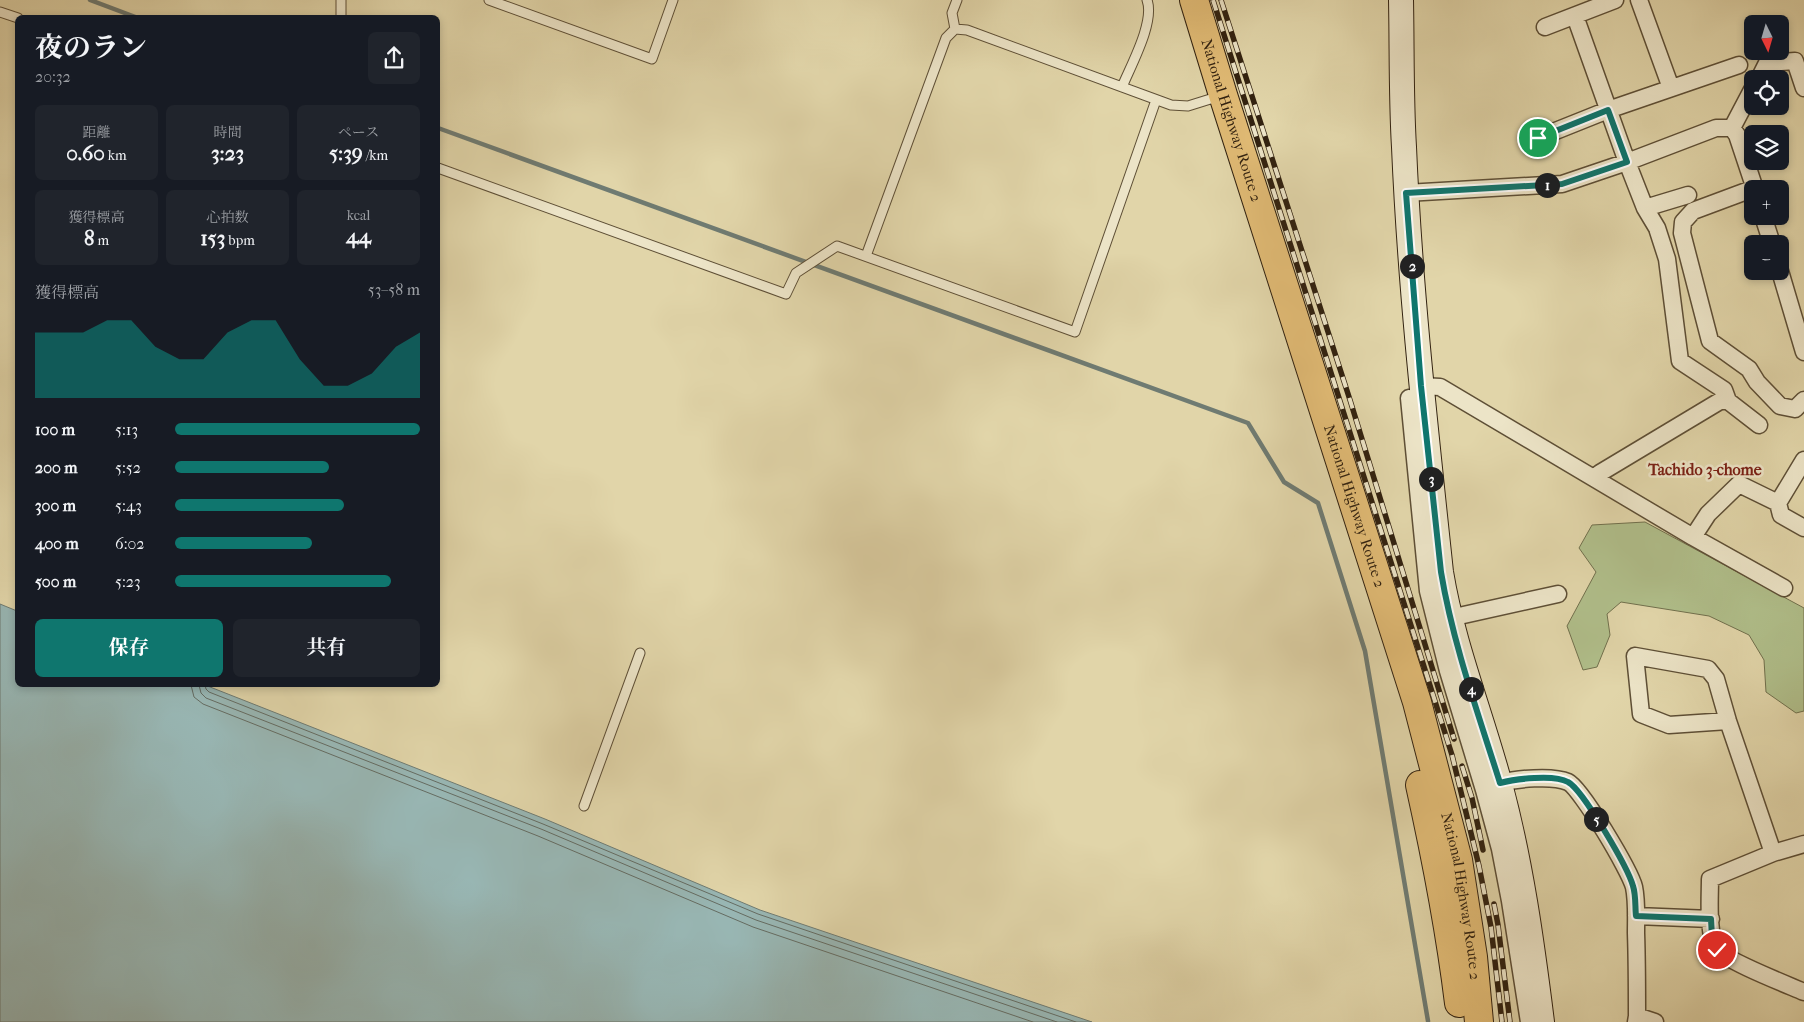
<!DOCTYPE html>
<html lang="ja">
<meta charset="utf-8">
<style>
:root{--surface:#171b24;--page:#20242c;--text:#f1f3f6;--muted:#9ea1a6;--accent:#0f766e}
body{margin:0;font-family:"IM FELL French Canon","Noto Serif JP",serif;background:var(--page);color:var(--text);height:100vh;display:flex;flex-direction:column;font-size:19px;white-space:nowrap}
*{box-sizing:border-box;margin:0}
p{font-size:16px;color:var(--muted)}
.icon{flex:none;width:28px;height:28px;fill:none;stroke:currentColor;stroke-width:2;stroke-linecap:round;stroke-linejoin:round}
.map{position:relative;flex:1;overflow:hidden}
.details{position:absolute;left:15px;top:15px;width:425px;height:672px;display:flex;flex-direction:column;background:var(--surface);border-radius:8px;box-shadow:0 2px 8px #0003}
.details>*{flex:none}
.needle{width:32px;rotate:175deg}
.tools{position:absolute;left:1744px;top:15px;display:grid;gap:10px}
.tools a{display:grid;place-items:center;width:45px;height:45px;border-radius:8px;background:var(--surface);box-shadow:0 2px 8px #0003;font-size:25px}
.pin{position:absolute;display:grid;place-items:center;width:42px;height:42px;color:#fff;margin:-21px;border:2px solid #fff;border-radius:50%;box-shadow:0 1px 5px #0007}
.km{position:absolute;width:25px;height:25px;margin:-12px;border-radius:50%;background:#222;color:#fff;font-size:14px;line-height:25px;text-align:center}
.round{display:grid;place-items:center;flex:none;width:52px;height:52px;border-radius:8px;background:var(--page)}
.summary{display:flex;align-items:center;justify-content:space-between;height:85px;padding:0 20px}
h1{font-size:28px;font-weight:700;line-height:38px}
.figures{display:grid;grid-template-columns:repeat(3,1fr);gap:8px;height:85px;padding:5px 20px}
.figures div{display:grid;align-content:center;border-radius:8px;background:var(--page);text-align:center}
.figures b{font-size:21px;font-weight:700}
.figures small{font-size:14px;font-weight:400}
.figures p{font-size:14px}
.chart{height:140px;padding:10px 20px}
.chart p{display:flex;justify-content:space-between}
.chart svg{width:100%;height:90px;margin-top:5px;fill:var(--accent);opacity:.7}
.action{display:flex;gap:10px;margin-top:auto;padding:10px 20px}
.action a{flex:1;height:58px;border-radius:8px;background:var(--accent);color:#fff;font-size:20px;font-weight:700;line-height:58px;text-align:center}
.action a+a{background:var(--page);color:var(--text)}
ul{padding:0 20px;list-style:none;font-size:16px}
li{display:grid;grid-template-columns:80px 60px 1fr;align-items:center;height:38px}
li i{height:12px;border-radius:6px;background:var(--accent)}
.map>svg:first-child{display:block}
.green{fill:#b0be8a;stroke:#71704d}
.water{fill:#98b6b3;stroke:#6f7b72}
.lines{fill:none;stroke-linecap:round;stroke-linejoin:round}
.shore{stroke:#656c62;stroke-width:1}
.stream{stroke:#6f7b72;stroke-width:4.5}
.lane-casing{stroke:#5e4f36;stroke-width:11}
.street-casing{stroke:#5e4f36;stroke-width:19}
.secondary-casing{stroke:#322210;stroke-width:26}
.highway-casing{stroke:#322210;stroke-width:30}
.lane{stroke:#ece4c7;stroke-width:9}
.street{stroke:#ece4c7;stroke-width:16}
.secondary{stroke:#ece4c7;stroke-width:24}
.highway{stroke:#e0ba74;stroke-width:28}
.rail-casing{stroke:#322210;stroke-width:5.5}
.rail{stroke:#ece4c7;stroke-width:4;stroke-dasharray:11;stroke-linecap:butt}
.route-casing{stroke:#fff;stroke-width:10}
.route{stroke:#0f766e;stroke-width:6}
.labels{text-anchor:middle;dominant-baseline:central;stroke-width:5;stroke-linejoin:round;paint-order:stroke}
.street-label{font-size:15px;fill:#322210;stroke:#ece4c7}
.neighbourhood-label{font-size:16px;font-weight:bold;fill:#7a1f14;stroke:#ece4c7}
</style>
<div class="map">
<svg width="1804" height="1022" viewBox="0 0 1804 1022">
<rect width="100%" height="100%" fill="#e1d5a9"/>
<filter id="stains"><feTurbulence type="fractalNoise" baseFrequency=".004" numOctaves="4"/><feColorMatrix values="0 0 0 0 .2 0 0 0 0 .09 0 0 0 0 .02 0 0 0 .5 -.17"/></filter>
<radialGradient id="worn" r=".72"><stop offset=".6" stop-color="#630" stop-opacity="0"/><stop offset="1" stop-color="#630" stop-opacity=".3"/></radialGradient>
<path class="green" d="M1645 522 1804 608V711L1796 713 1766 692 1764 660 1749 635 1709 616 1621 602 1607 614 1610 635 1597 667 1583 670 1567 626 1596 572 1579 548 1592 525Z"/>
<path class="water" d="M0 604 17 611 18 685H205L545 819 760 910 1092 1022H0Z"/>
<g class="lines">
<path class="shore" d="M191 685 194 697 203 704 538 836 753 927 1033 1022
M199 685 201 693 206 698 541 829 756 920 1057 1022
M205 685 206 689 209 692 543 824 758 914 1076 1022"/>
<path class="stream" d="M90 0 138 18
M438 128 1248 423 1284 482 1318 503 1365 651 1428 1021"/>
<g class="lane-casing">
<path id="lane" d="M489 0 652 59 673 0
M0 12 18 18
M341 18V0
M955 29 952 13 957 0
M1122 87C1131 65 1155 22 1147 0
M438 168 786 294 796 273 837 246 1075 332 1156 100
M866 256 946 38 955 29 967 30 1171 105 1188 106 1220 96
M584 806 640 653"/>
</g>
<g class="street-casing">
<path id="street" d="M1639 0 1671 88
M1575 16 1627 162 1645 208 1657 228 1667 259 1680 361 1724 390 1728 401
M1545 27 1615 0
M1759 79 1767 63 1795 61 1804 88
M1732 128 1752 90
M1538 138 1608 110 1739 65
M1752 189 1693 211 1683 222 1682 233 1710 341 1749 369 1757 382 1780 406 1795 409 1804 400
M1406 193 1562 184 1627 162 1716 128H1732L1737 135 1755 189
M1645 208 1688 195
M1763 216 1772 244
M1780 271 1804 352
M1421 386 1440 387 1693 537 1784 588
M1409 398 1428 591 1448 671 1484 790 1500 849 1510 901 1529 1022
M1804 460 1778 503 1781 515 1804 528
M1595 478 1600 473 1720 401H1728L1759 425
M1693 537 1708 514 1739 484 1778 503
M1450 618 1558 594
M1728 721 1669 725 1641 714 1635 656 1708 669 1716 679 1728 721 1773 853
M1500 783C1516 779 1552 775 1568 782 1581 788 1630 871 1634 887 1637 901 1636 918 1636 933 1637 961 1637 988 1637 1016L1636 1022
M1804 844 1773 853 1710 879C1710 897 1707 934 1717 949 1724 960 1788 985 1804 992
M1636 916 1711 919
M1637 1016 1655 1022"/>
</g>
<g class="secondary-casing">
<path id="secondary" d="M1401 0C1402 49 1401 98 1404 147 1410 289 1426 431 1441 572 1453 645 1481 713 1500 784 1521 862 1532 942 1542 1022"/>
</g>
<g class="highway-casing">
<g id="highway">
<path id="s1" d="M1194 0 1223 95 1417 702 1458 860 1473 957 1479 1022"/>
<path d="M1420 785C1436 857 1450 930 1459 1003"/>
</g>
</g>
<use href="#lane" class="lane"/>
<use href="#street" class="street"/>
<use href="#secondary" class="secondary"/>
<use href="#highway" class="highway"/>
<g class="rail-casing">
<path id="rail" d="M1213 0 1452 755 1479 866 1491 927 1502 1022
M1221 0 1350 400 1454 739
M1462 766 1472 798 1483 850
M1494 904 1498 925 1510 1022"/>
</g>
<use href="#rail" class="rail"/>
</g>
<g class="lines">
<g class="route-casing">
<path id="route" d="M1538 138 1608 110 1627 162 1562 184 1406 193 1421 386 1441 572C1453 644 1478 713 1500 783 1515 779 1554 774 1568 782 1583 790 1628 868 1633 886 1636 895 1635 907 1636 916L1711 919 1712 937 1717 950"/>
</g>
<use href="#route" class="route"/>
</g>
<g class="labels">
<g class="street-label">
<text stroke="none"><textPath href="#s1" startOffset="126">National Highway Route 2</textPath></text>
<text stroke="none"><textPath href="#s1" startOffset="531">National Highway Route 2</textPath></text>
<text stroke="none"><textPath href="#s1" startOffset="936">National Highway Route 2</textPath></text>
</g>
<g class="neighbourhood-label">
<text x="1705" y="469">Tachido 3-chome</text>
</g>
</g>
<rect width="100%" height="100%" filter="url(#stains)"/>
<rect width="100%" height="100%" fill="url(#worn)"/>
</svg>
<div class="tools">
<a><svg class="needle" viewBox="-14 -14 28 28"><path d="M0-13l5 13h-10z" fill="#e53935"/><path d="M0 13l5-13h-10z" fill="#9ea1a6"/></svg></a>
<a><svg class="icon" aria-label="locate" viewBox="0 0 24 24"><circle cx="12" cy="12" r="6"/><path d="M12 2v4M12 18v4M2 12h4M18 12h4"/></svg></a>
<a><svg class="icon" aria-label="layers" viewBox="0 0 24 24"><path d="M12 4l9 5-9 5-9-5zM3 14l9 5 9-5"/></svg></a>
<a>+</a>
<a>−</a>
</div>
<div class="pin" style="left:1538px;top:138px;background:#1e9e55"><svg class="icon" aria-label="arrive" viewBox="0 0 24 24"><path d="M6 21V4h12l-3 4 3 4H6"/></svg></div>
<div class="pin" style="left:1717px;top:950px;background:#d93025"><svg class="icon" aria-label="check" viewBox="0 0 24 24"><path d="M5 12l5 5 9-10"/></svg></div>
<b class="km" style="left:1547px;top:185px">1</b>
<b class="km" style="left:1412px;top:266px">2</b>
<b class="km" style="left:1431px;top:479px">3</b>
<b class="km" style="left:1471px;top:689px">4</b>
<b class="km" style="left:1596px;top:819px">5</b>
<section class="details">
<div class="summary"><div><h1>夜のラン</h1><p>20:32</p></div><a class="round"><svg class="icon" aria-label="share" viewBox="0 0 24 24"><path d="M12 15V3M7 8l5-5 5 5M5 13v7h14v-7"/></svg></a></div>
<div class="figures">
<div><p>距離</p><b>0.60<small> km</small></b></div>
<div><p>時間</p><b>3:23</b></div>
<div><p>ペース</p><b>5:39<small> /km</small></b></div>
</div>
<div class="figures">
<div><p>獲得標高</p><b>8<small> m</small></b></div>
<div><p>心拍数</p><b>153<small> bpm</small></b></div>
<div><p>kcal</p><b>44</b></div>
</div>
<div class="chart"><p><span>獲得標高</span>53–58 m</p>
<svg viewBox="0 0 160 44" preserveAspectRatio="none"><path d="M0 44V12L10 12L20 12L30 6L40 6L50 19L60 25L70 25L80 12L90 6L100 6L110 25L120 38L130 38L140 32L150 19L160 12V44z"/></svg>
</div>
<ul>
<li><b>100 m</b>5:13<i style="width:100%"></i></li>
<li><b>200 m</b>5:52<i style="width:63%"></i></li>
<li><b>300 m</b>5:43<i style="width:69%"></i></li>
<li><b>400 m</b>6:02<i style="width:56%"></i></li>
<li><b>500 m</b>5:23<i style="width:88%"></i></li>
</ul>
<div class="action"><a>保存</a><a>共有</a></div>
</section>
</div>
